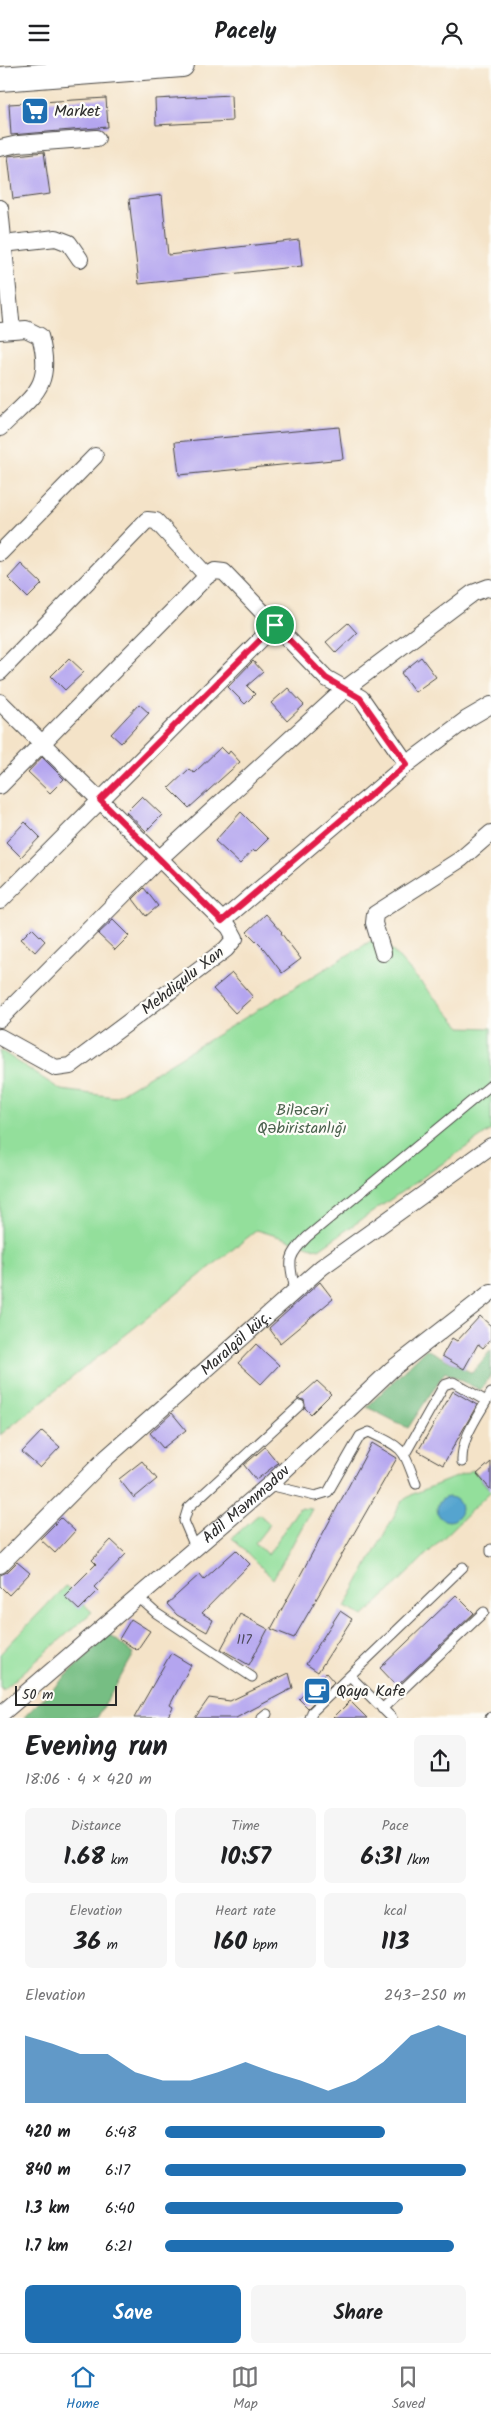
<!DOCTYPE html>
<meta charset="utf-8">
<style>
:root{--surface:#fff;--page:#f6f6f6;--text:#202124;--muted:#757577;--line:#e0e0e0;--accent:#1f6fb2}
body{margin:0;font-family:Kalam,sans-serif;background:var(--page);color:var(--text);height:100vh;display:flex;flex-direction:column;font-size:19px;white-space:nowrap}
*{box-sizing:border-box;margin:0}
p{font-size:16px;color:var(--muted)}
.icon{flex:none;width:28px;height:28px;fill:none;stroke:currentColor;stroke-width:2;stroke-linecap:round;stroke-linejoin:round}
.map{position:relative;height:1653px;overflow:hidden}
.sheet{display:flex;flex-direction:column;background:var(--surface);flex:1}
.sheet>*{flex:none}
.scale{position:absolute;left:15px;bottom:12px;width:102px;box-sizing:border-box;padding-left:5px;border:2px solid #2b2b2b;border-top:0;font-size:14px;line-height:18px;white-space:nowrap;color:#2b2b2b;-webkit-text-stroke:4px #fdfcf7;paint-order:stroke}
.pin{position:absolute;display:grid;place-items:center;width:42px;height:42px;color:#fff;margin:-21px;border:2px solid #fff;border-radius:50%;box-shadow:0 1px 5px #0007}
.round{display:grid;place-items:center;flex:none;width:52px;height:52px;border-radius:8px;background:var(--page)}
.head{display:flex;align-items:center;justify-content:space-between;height:85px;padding:0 25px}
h1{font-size:28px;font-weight:800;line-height:38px}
.metrics{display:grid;grid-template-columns:repeat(3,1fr);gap:8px;height:85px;padding:5px 25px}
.metrics div{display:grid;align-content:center;border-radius:8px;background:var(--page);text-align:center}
.metrics b{font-size:25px;font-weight:800}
.metrics small{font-size:14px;font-weight:400}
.metrics p{font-size:14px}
.chart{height:140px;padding:10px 25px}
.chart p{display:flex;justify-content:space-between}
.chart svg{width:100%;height:90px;margin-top:5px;fill:var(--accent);opacity:.7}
.cta{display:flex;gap:10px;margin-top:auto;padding:10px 25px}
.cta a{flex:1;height:58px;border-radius:8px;background:var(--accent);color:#fff;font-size:20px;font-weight:800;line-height:58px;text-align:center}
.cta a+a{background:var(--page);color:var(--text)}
ul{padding:0 25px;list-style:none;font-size:16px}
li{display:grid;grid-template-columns:80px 60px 1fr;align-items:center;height:38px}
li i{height:12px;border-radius:6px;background:var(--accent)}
header{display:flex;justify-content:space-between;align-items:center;height:65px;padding:0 25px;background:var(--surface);font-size:22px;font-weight:800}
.menu{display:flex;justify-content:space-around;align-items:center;height:70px;border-top:1px solid var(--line);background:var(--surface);font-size:14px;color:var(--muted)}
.menu a{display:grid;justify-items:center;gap:2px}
.menu .current{color:var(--accent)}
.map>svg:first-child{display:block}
.green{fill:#93df9b;stroke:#5f8563}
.forest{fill:#76be83;stroke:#507457}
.water{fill:#55a4cf;stroke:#40687d}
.building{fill:#b4a5ef}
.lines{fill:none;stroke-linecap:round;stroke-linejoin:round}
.lane-casing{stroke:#494743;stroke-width:11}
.street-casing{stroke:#494743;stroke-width:18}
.secondary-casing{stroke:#494743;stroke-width:26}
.lane{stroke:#fff;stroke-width:9}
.street{stroke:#fff;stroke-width:16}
.secondary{stroke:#fff;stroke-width:24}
.route-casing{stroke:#fff;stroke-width:10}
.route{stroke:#e11d48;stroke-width:6}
.labels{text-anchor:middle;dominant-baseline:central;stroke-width:4.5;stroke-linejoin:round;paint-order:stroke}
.number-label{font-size:14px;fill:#4d4a5c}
.poi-label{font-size:16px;fill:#2b2b2b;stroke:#fdfcf7;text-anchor:start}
.street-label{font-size:16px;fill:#2b2b2b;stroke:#fdfcf7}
.park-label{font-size:16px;fill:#4a614d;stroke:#fdfcf7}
</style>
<header><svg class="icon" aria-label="menu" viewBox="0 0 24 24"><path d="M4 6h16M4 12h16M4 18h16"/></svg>Pacely<svg class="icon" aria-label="person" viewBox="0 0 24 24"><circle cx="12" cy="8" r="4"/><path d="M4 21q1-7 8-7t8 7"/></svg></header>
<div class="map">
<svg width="491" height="1653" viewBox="0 0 491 1653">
<rect width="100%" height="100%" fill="#fdfcf7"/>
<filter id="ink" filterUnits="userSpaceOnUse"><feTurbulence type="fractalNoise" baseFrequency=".02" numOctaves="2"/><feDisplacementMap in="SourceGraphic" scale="10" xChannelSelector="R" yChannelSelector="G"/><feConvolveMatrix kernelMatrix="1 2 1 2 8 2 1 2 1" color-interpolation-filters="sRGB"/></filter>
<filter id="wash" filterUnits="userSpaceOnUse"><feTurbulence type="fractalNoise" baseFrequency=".0096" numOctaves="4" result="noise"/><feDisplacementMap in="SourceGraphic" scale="20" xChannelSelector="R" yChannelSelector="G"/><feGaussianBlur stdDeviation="1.12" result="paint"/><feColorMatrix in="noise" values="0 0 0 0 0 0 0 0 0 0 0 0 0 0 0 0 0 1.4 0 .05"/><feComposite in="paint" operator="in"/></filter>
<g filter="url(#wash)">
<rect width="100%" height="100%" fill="#f4e3c8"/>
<path class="green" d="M379 871 461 962 491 963V1065L319 1184 257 1165 0 1370V985L61 1025 115 1032Z
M473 1405 491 1426 364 1551 345 1542 402 1436 413 1429Z
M299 1443 312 1444 273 1514 232 1473 259 1449 270 1459 255 1478 268 1490Z
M65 1521 92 1547 3 1625 0 1622V1589Z"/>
<path class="forest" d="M426 1284 472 1308 491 1285V1310L480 1325 445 1307 408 1363 367 1342Z
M109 1569 134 1589 97 1653H23Z"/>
<path class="water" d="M437 1444a12 12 0 1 1 24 0a12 12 0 1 1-24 0Z"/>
<g id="blocks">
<path class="building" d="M231 30 232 56 156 60 155 34Z
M106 33 108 62 11 70 9 39Z
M44 87 50 129 13 134 8 91Z
M162 130 168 190 299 175 302 201 139 219 129 134Z
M339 362 343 394 179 410 175 377Z
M21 499 42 519 28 533 8 513Z
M348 558 357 568 336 588 326 577Z
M421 592 436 612 415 627 401 608Z
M69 593 84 607 65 625 51 611Z
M253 596 263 607 247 621 255 629 245 639 228 622Z
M288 623 304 640 287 656 271 638Z
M139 639 149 648 121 678 111 669Z
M221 682 228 689 230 686 240 697 189 743 169 723 189 704 194 708Z
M42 692 64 714 50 728 28 707Z
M142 731 162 750 146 766 126 747Z
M241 747 268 774 255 787 253 785 240 799 215 776Z
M25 757 40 772 21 792 6 777Z
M144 823 158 841 146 851 133 834Z
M266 849 282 867 281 868 301 894 282 908 264 884 247 867Z
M113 855 129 871 115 885 98 869Z
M32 863 45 876 35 887 21 874Z
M232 908 253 932 235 948 213 924Z
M320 1217 333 1234 280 1278 269 1263Z
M480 1251 491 1261V1274L483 1283 478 1279 464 1304 442 1291 452 1273 457 1276Z
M256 1279 279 1300 261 1319 238 1298Z
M317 1316 331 1329 311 1349 305 1343 304 1335 297 1334Z
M453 1326 477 1340 443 1400 418 1386Z
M172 1348 186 1365 163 1383 150 1368Z
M42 1366 60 1382 40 1403 22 1387Z
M372 1378 397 1393 294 1573 271 1564Z
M265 1382 278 1398 256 1415 244 1400Z
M142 1396 157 1414 134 1433 119 1414Z
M491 1397V1425L477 1409Z
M61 1453 75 1466 55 1488 40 1474Z
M111 1475 126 1489 94 1522 98 1526 79 1545 64 1531 96 1499 92 1495Z
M236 1485 250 1499 202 1548 213 1555 207 1567 177 1550 167 1539 200 1509 204 1514Z
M17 1497 30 1508 9 1530 0 1521V1510L7 1507Z
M456 1530 474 1548 397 1621 380 1603Z
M340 1546 352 1554 318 1607 306 1599Z
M240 1549 268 1564 249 1600 221 1584Z
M131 1554 150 1566 137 1585 119 1574Z
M171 1588 191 1600 170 1640 173 1642 167 1653H134Z
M289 1608 293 1623 236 1653H195L209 1633 230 1636Z
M326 1608 334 1617 308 1643 299 1634Z
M350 1636 367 1653H333Z"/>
</g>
</g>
<g filter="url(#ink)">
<use href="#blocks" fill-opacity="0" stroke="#494743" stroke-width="1"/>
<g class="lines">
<g class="lane-casing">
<path id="lane" d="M295 1226C290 1197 285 1194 307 1172L491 1020
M405 1389 444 1320 453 1317 486 1336
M462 1397C461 1372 479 1350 491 1328
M269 1420 315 1431 328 1427 360 1371 369 1367C405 1384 402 1382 416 1419
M195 1482 184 1456 188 1443 300 1340
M491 1484V1487
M137 1531 156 1548 252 1612
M350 1611 392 1653
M382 1644 484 1547
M262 1653 267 1649
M310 1653 312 1647 463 1502
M490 1653 491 1652"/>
</g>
<g class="street-casing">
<g id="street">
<path d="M0 83 18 79 97 73"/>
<path d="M0 143 12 265"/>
<path d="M3 179 56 173 69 178 80 194"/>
<path d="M0 266 26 264 40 271C54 322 33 330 0 363"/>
<path d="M0 488 95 391"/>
<path d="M0 607 147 455 156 456 207 511"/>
<path d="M0 637 229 862 235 873 226 884 70 1001 56 1003 0 972"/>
<path d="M0 721 207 511 215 506 224 507 326 613 361 633 407 699"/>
<path d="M0 836 275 560"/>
<path d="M222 856 407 699 467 654 491 640"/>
<path d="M383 888 374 858 375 849 461 794 491 768"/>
<path d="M0 954 159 794 345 624 473 528 489 522 491 524"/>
<path id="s1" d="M0 1500 106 1393 322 1202 491 1081"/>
<path id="s2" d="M0 1650 269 1420 392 1304 491 1227"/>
</g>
</g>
<g class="secondary-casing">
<path id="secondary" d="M0 14 182 0"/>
</g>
<use href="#lane" class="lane"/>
<use href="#street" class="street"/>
<use href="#secondary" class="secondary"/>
</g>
</g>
<g class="lines" filter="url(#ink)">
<g class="route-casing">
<path id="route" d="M275 560 326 613 360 633 407 699 222 856 100 735Z"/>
</g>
<use href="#route" class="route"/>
</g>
<defs>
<g id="supermarket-square" transform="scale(1.4375)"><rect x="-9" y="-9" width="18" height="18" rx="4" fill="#1f6fb2" stroke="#fdfcf7"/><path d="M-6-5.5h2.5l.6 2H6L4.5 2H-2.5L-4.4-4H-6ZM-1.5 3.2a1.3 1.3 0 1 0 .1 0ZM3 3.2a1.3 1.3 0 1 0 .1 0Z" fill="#fff"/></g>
<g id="cafe-square" transform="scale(1.4375)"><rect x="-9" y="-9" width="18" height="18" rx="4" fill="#1f6fb2" stroke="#fdfcf7"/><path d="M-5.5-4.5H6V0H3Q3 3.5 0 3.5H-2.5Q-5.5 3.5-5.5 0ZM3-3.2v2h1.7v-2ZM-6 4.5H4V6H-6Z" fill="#fff"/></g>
</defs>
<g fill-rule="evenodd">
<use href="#supermarket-square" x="35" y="46"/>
<use href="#cafe-square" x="317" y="1626"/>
</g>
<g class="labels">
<g class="number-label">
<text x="244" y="1575">117</text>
</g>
<g class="poi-label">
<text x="54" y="46">Market</text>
<text x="336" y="1626">Qaya Kafe</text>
</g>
<g class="street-label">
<text transform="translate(183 916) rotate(-38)">Mehdiqulu Xan</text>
<text stroke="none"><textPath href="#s1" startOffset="324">Maralgöl küç.</textPath></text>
<text stroke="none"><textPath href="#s2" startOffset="324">Adil Məmmədov</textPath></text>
</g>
<g class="park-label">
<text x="302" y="1045">Biləcəri<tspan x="302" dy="18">Qəbiristanlığı</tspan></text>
</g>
</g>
</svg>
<div class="scale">50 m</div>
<div class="pin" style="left:275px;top:560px;background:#1e9e55"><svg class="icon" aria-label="arrive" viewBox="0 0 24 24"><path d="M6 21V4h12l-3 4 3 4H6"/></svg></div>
</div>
<section class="sheet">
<div class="head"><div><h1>Evening run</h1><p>18:06 · 4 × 420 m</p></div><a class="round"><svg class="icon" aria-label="share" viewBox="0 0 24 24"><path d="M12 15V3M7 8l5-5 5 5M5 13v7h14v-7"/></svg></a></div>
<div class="metrics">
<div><p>Distance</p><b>1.68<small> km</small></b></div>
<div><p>Time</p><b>10:57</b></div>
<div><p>Pace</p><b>6:31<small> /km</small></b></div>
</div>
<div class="metrics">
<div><p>Elevation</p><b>36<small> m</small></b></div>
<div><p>Heart rate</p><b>160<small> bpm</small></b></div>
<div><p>kcal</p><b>113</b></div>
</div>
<div class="chart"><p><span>Elevation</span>243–250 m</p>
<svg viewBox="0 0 160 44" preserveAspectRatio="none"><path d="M0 44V11L10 15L20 20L30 20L40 29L50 33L60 33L70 29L80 24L90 29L100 33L110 38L120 33L130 24L140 11L150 6L160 11V44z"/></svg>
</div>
<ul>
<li><b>420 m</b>6:48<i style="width:73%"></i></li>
<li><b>840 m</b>6:17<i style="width:100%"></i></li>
<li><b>1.3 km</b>6:40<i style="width:79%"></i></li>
<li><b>1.7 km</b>6:21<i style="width:96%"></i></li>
</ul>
<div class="cta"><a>Save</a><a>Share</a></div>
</section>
<nav class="menu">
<a class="current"><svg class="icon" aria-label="home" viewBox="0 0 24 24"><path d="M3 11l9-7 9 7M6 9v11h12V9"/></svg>Home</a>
<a><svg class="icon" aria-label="map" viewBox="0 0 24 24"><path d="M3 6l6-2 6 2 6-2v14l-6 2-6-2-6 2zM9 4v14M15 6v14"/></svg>Map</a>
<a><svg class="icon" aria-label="saved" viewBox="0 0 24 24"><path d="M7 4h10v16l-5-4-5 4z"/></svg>Saved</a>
</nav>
